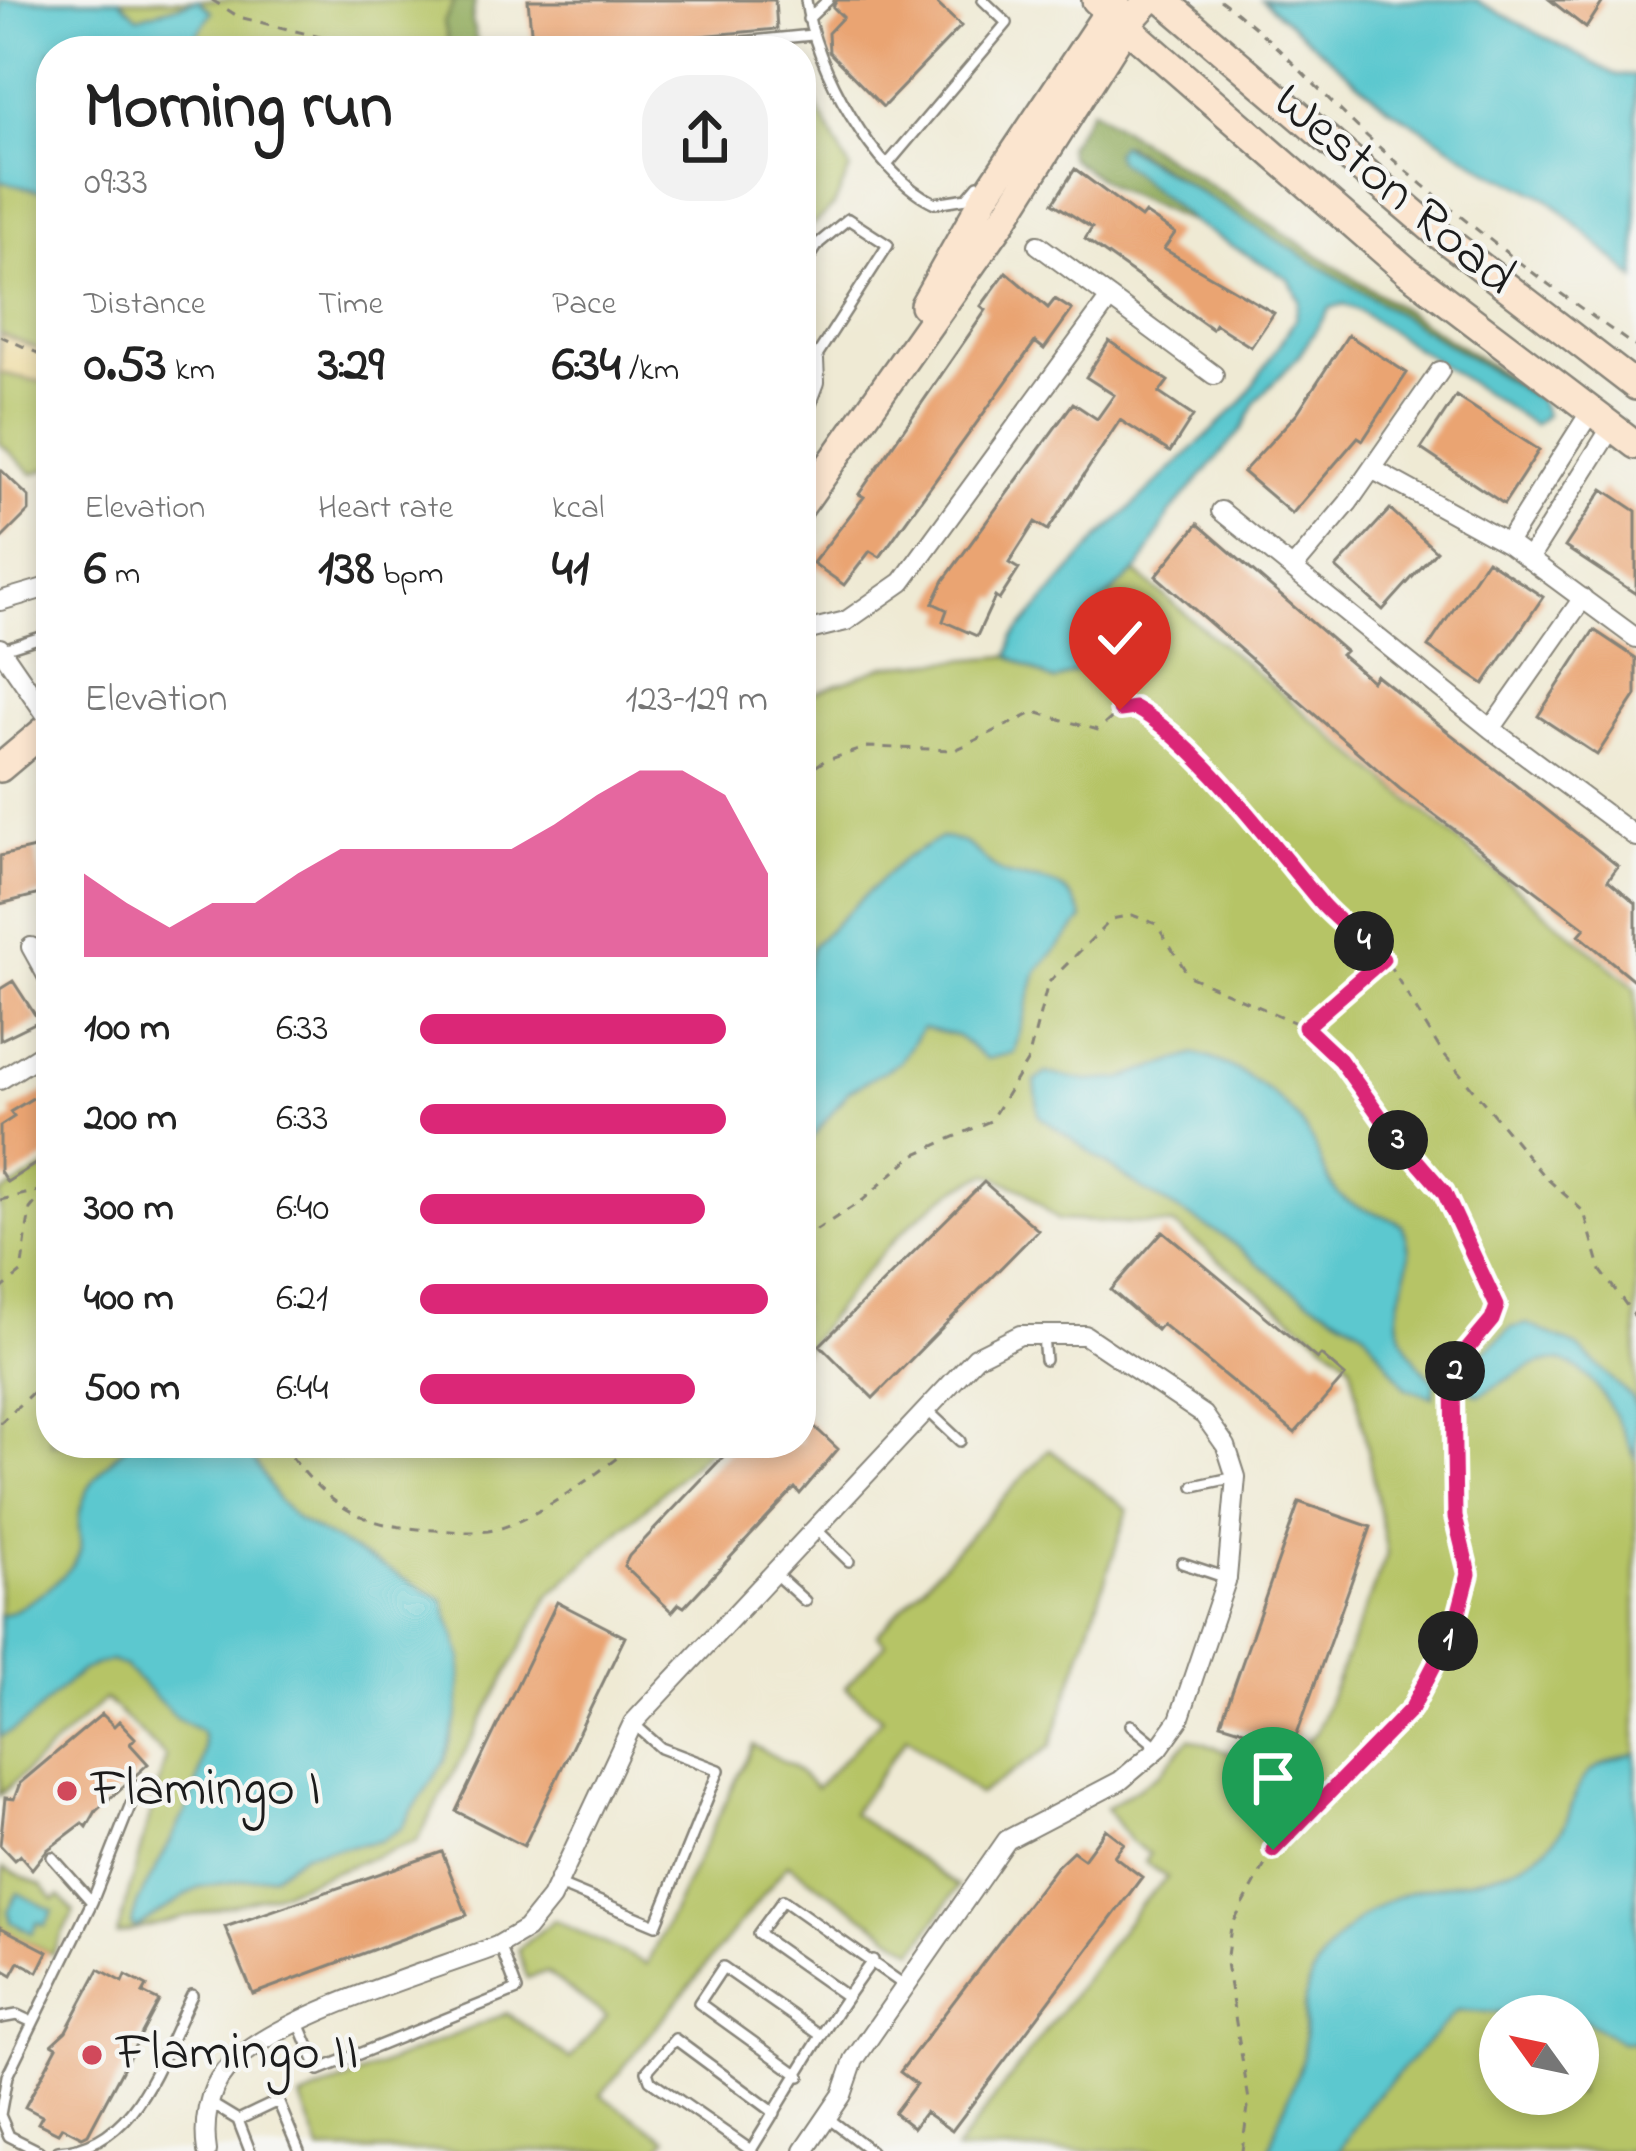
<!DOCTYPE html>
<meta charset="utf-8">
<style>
:root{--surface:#fff;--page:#f2f2f2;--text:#222;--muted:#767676;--accent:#db2777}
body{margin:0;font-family:"Indie Flower",sans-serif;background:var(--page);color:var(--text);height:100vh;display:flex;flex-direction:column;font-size:45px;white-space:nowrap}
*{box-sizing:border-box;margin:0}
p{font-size:39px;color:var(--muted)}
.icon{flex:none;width:66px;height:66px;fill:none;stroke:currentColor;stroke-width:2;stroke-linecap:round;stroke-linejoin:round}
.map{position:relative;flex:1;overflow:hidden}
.side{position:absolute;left:36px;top:36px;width:780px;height:1422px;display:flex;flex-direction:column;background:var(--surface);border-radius:48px;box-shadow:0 6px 18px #0003}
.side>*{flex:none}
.needle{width:78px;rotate:303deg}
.fabs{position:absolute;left:1479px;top:1995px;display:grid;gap:24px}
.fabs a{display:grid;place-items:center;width:120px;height:120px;border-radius:50%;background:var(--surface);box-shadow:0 6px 18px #0003;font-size:60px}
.pin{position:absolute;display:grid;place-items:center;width:102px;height:102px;color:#fff;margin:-123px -51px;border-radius:50% 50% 50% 0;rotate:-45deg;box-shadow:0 0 12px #0007}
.pin .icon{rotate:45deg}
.km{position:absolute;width:60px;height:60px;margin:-30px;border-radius:50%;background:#222;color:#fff;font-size:33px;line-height:60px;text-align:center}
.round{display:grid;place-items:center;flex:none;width:126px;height:126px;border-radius:48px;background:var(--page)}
.overview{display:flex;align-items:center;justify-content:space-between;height:204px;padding:0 48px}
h1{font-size:66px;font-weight:800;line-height:90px}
.stats{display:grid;grid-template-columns:repeat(3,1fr);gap:18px;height:204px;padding:12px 48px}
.stats div{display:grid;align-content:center}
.stats b{font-size:51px;font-weight:800}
.stats small{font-size:33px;font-weight:400}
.stats p{font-size:33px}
.chart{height:336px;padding:24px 48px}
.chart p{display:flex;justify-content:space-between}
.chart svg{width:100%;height:216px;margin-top:12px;fill:var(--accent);opacity:.7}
ul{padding:0 48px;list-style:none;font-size:39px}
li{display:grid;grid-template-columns:192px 144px 1fr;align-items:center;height:90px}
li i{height:30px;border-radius:15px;background:var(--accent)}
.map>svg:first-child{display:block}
.green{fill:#b6c466;stroke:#697041;stroke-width:3;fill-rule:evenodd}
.forest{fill:#90aa5b;stroke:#56633c;stroke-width:3}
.sand{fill:#eeda9e;stroke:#857b5d;stroke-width:3}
.water{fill:#5bc8cf;stroke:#3c7276;stroke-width:3}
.building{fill:#eaa472}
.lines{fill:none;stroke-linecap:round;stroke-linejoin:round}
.lane-casing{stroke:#868378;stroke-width:14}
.street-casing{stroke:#868378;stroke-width:22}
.secondary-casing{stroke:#868378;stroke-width:32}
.path{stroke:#868378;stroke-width:3;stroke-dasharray:9 9;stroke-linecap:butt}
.lane{stroke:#fff;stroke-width:9}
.street{stroke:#fff;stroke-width:18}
.secondary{stroke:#fbe5cf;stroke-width:27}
.route-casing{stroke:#fff;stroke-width:24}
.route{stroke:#db2777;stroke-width:15}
.poi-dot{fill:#d1495b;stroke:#f6f6f2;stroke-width:4.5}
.labels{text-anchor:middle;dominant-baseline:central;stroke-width:9;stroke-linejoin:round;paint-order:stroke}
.street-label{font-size:54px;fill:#1c1c1c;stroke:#f6f6f2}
.poi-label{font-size:54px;fill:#1c1c1c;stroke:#f6f6f2;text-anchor:start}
</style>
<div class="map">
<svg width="1636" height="2151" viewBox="0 0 1636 2151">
<rect width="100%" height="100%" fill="#f6f6f2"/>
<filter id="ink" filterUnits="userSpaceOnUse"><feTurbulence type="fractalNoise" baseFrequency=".00833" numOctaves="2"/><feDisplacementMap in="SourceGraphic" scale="24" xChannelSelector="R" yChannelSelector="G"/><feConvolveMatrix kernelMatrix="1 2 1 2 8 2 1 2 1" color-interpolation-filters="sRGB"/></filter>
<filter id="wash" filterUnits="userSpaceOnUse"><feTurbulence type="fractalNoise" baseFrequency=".004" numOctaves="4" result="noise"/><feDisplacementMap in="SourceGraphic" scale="48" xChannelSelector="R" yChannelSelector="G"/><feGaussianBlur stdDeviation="2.7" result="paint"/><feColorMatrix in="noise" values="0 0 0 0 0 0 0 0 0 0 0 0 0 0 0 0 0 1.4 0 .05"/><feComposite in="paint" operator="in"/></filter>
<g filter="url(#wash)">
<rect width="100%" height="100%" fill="#efead4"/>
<path class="green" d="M0 0H455L444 22 450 51H51V467L33 474 0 443Z
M801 92 815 103 850 169 833 207 801 235Z
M1135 572 1636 988V2151H955L1140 1905 1167 1878 1145 1862 1150 1854 1131 1842 1106 1808 1159 1774 1190 1738 1276 1771 1316 1732 1387 1554 1351 1363 1174 1225 1058 1220 1024 1190 988 1174C914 1200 847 1293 801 1355V698L885 666 1009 656 1054 681 1085 667 1102 602ZM1500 2016H1578V2094H1500Z
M51 1165V1443H716L549 1596 417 1841 274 1894 117 1935 166 1757 105 1699 0 1795V1194Z
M1049 1449 1128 1510 1051 1746 979 1795 907 1737 852 1813 958 1887 914 1951 788 1864 601 2095 667 2139 657 2151H320L301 2099 507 2013 570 2059 606 2016 546 1972 527 1978 518 1949 554 1920 647 1964 753 1745 792 1766 816 1788 882 1718 845 1687 886 1643 877 1635Z
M4 1868 42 1886 54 1900 60 1896 74 1912 52 1954 0 1927Z"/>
<path class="forest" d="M455 0H475L472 21 479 51H450L444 22Z
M1091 109 1526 389 1540 401 1332 278 1125 144 1118 160 1195 224 1113 188 1070 158 1067 147Z"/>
<path class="sand" d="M0 334 51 354V384L0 373Z"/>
<path class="water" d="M0 0H119L138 17 198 0 211 12 193 41 195 51H51V194L0 181Z
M1262 0H1475L1616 75H1636V279L1547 198 1493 173 1385 105Z
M1120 144 1540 401 1546 415 1534 425 1361 312 1344 304 1330 308 1298 357 1257 400 1242 429 1170 513 1140 567 1102 602 1085 667 1054 681 1009 656 1013 638 1098 539 1242 402 1295 320 1299 300 1289 279 1195 224 1118 160 1114 153Z
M941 838C973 840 974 852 996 869 1021 888 1063 864 1083 919L1037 971 1014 1053 987 1059 957 1036 922 1028 900 1062 849 1091 801 1152V990L812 946 902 860Z
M1196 1054C1237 1064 1285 1097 1308 1133 1320 1153 1325 1184 1343 1198 1359 1211 1384 1212 1402 1225 1430 1285 1358 1305 1435 1382L1433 1397 1406 1388 1365 1331 1288 1287 1225 1237 1145 1191 1039 1116 1035 1082 1046 1073 1088 1081 1121 1079Z
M1527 1324 1578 1347 1631 1397 1636 1407V1459C1622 1429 1592 1355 1550 1361 1528 1364 1501 1384 1480 1395L1465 1389 1466 1368 1511 1328Z
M130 1443H244L278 1500 298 1520 443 1600 462 1657 458 1714 445 1760 401 1828 380 1841 304 1853 274 1875 199 1887 136 1928 131 1925 137 1905C157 1860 215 1779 202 1732L177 1718 125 1667 111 1661C65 1665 43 1723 0 1736V1616C23 1610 74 1575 80 1550 82 1541 78 1531 79 1522 79 1491 107 1461 130 1443Z
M1636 1754V2042H1621L1578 2016 1457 2011 1368 2105 1339 2151H1270C1277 2117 1295 2088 1303 2055 1307 2037 1302 2018 1305 2000 1311 1954 1367 1904 1410 1892 1453 1881 1503 1880 1541 1852 1594 1812 1548 1772 1636 1754Z
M18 1893 53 1911 45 1926 38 1922 32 1933 11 1922 8 1911Z"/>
<g id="blocks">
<path class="building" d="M528 0H775L777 29 533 51Z
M837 0H933L961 26 883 107 829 52 828 33 843 17 833 7Z
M1550 0H1604L1586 28Z
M1075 169 1141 218 1145 213 1175 233 1164 249 1274 313 1251 347 1215 324 1212 329 1085 239 1092 228 1053 203Z
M1006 272 1048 308 1055 299 1072 310 1044 349 1035 342 880 557 870 551 844 585 813 563 864 497 859 494 986 310 981 306Z
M1348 335 1407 373 1363 440 1358 437 1292 514 1243 472 1297 413Z
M1109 341 1168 381 1159 393 1193 416 1170 452 1120 420 1048 530 1035 522 1009 563 1019 569 999 600 995 597 977 636 943 621 947 610 933 603 944 580 1073 403 1097 419 1114 395 1086 377Z
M1456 396 1539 450 1504 504 1421 449Z
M0 469 29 497V511L0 540Z
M1603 489 1636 511V594L1565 547Z
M1390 509 1436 551 1383 610 1336 568Z
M1198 524 1345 651 1341 655 1372 681 1376 675 1618 866 1608 880 1636 903V982L1579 935 1585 928 1400 789 1156 576Z
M1487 560 1543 597 1484 684 1428 647Z
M1594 630 1636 658V695L1597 755 1538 716Z
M34 848 44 893 0 904V856Z
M13 981 39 1021 0 1040V989Z
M51 1087V1154L7 1182 0 1171V1126L14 1117 10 1112Z
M984 1182 1038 1230 873 1398 820 1345Z
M1163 1231 1317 1359 1321 1355 1345 1376 1295 1433 1162 1324 1157 1330 1111 1290Z
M801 1414 838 1449 800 1494 795 1488 684 1607 679 1604 672 1612 624 1566 629 1556 736 1443H801Z
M1299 1502 1371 1527 1293 1745 1221 1723Z
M557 1602 625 1637 524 1846 456 1811Z
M102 1714 114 1726 119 1721 135 1738 130 1744 148 1764 96 1811 87 1827 83 1823 47 1850 32 1869 20 1855 14 1860 0 1845 5 1798 14 1799 20 1783Z
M1106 1829 1124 1843 1114 1856 1142 1877 952 2131 925 2112 913 2128 894 2113 916 2084 900 2072 1056 1867 1073 1851 1084 1859Z
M442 1852 467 1915 253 1994 225 1927Z
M0 1927 48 1952 38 1972 19 1962 12 1975 0 1968Z
M99 1969 123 1982 126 1975 147 1986 143 1993 159 2001 88 2134 82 2137 62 2127 58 2133 38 2123 42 2116 25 2107 57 2047 52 2044 66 2031Z"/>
</g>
</g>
<g filter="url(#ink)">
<use href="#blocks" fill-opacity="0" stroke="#868378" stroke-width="3"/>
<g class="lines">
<g class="lane-casing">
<path id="lane" d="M806 0C813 64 875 177 935 203L967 198 978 185
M808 19 828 0
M650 51 812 35
M887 165 1007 23 983 0
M801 271 819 243 848 219 888 245 814 360 801 352
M0 650 51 634
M1043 1336 1045 1360
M926 1409 960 1441
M1194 1486 1236 1477
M816 1529 849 1561
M1182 1563 1227 1578
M774 1573 805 1601
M1131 1725 1159 1748
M52 1857 92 1902
M557 1884 656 1925 719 1770 661 1748 634 1724
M846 1996 758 1934 783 1900 904 1985
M0 2018 17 2015 30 2021
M299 2023 319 2070 517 1990 500 1945
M800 2076 699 2003 723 1967 819 2034
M210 2103 238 2120 250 2151
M828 2118 871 2151
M238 2120 278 2101 299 2151
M751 2150C791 2086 827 2021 873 1960
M39 2151 9 2136 0 2115 7 2076 92 1902 138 1786
M58 2151C138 2147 160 2057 192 1995
M752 2151 650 2080 647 2071 675 2039 775 2113"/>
</g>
<g class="street-casing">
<path id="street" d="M1038 245 1214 375
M801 419 815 382 814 360
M1372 469 1507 543 1636 638
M1221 511 1491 729 1636 837
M1507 543 1589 414
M1529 559 1611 428
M1294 567 1348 503 1440 371
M0 601 51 586
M801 632 846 621 902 582 1110 298
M0 648 51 722
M1491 729 1583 598
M31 947 51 983
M0 1080 51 1048
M207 2151C203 2125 207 2092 225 2071 273 2016 426 1973 497 1946L526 1929 551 1898 633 1723 976 1357 1020 1335H1085L1204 1415 1226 1446 1236 1477 1227 1578 1179 1720 1159 1748 1120 1781 1007 1840 854 2060 842 2095 804 2151"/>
</g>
<g class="secondary-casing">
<path id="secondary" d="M1096 0 1407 271 1636 445
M1163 0 1437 233 1636 386
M924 305 986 195 1116 0
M801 506 1003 220 1126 25 1149 0
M0 768 51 725"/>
</g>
<path class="path" d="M212 0 239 17 344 43 356 51
M1220 0C1276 40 1318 91 1368 137 1451 213 1544 283 1636 347
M0 336 51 359
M801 776 824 761 868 747 955 750 1035 712 1098 730 1124 707 1146 715 1281 850 1319 901 1391 968 1440 1049 1542 1174 1584 1212 1601 1271 1636 1318
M0 1200 38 1191
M801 1240 863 1200 912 1156 990 1121 1028 1060 1048 983 1112 919 1132 915 1156 924 1189 976 1305 1027 1383 959
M0 1290 21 1273 30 1209 51 1183
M0 1423 51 1375
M281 1443C327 1505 357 1527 435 1530 456 1531 481 1535 501 1528 540 1516 604 1470 635 1443
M1242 2151 1249 2100 1226 1963 1231 1927 1273 1850 1412 1708 1456 1623 1469 1574 1455 1518 1453 1385 1457 1362 1492 1320 1497 1306 1444 1192 1340 1060 1305 1027"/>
<use href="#lane" class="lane"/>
<use href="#street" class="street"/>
<use href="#secondary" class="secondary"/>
</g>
</g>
<g class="lines" filter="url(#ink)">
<g class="route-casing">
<path id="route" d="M1120 710 1135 708C1196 741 1275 849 1321 903 1339 924 1363 939 1383 959L1305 1027 1340 1060 1390 1130 1444 1192 1497 1306 1492 1320 1457 1362 1453 1385 1455 1517 1469 1574 1456 1623 1412 1708 1273 1850"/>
</g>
<use href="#route" class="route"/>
</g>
<g class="poi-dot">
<circle cx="67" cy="1791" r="12"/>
<circle cx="92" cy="2055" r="12"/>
</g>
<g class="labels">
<g class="street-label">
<text transform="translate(1393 191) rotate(40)">Weston Road</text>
</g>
<g class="poi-label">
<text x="91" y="1791">Flamingo I</text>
<text x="116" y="2055">Flamingo II</text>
</g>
</g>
</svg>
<div class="fabs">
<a><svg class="needle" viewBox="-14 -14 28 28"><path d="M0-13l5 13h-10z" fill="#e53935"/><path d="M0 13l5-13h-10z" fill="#767676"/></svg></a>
</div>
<div class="pin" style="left:1273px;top:1850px;background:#1e9e55"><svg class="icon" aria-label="arrive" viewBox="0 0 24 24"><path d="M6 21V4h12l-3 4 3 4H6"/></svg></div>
<div class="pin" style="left:1120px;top:710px;background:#d93025"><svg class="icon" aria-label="check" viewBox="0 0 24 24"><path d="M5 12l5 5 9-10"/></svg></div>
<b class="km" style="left:1448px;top:1641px">1</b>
<b class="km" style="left:1455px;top:1371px">2</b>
<b class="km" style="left:1398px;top:1140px">3</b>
<b class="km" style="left:1364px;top:941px">4</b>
<section class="side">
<div class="overview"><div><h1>Morning run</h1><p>09:33</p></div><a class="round"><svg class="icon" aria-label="share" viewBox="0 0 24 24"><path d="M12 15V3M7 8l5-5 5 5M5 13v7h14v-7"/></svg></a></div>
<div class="stats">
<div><p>Distance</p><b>0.53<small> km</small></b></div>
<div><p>Time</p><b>3:29</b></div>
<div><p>Pace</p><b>6:34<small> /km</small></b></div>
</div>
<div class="stats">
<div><p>Elevation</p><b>6<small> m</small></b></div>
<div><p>Heart rate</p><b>138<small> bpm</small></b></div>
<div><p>kcal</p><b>41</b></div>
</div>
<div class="chart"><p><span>Elevation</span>123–129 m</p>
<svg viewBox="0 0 160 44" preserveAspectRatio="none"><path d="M0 44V27L10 33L20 38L30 33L40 33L50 27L60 22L70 22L80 22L90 22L100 22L110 17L120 11L130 6L140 6L150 11L160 27V44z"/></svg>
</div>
<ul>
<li><b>100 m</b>6:33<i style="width:88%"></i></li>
<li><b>200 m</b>6:33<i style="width:88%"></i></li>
<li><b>300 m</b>6:40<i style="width:82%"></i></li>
<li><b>400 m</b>6:21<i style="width:100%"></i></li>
<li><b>500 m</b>6:44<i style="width:79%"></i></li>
</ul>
</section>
</div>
